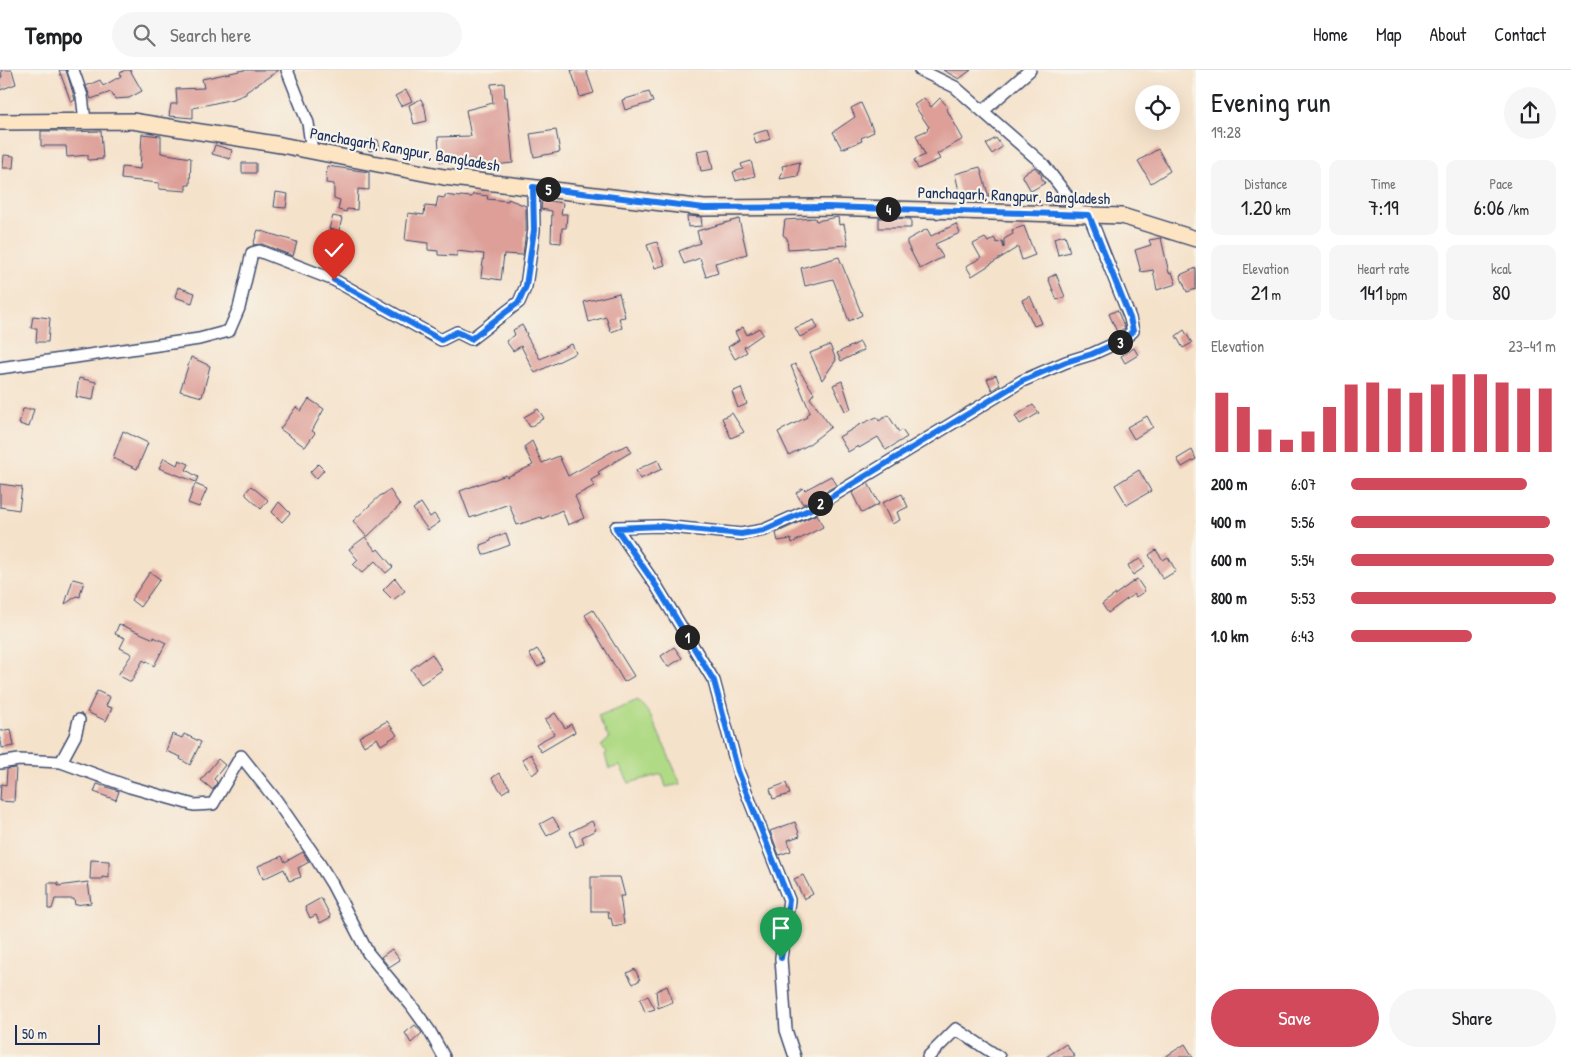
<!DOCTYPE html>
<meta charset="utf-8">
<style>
:root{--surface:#fff;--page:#f6f6f6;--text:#202124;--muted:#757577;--line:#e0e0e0;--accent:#d1495b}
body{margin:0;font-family:"Patrick Hand",sans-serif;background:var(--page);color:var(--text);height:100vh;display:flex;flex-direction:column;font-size:19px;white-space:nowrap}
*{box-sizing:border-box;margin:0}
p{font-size:16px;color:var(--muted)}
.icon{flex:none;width:28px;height:28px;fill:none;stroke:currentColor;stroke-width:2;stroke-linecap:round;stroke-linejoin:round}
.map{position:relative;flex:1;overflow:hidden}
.panel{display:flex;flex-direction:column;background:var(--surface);width:375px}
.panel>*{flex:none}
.buttons{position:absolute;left:1135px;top:15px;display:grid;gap:10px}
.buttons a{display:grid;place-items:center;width:45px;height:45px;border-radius:50%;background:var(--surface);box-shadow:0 5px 20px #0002;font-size:25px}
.scale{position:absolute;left:15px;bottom:12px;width:85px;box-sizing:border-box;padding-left:5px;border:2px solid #1b2f5e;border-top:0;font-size:14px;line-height:18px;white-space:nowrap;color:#1b2f5e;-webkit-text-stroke:4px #f7f3e8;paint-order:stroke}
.pin{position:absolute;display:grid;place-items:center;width:42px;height:42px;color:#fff;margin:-51px -21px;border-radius:50% 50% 50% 0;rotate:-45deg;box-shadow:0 0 5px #0007}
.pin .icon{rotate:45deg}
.km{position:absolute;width:25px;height:25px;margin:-12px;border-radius:50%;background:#222;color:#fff;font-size:14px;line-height:25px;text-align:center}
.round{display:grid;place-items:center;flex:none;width:52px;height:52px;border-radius:26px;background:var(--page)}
.overview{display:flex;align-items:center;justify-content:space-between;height:85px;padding:0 15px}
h1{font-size:28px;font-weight:600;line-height:38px}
.metrics{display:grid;grid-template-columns:repeat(3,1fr);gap:8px;height:85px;padding:5px 15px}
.metrics div{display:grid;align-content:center;border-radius:10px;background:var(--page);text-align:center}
.metrics b{font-size:21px;font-weight:600}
.metrics small{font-size:14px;font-weight:400}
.metrics p{font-size:14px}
.chart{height:140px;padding:10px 15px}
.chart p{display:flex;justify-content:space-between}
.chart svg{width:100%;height:90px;margin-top:5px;stroke:var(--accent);stroke-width:6}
.cta{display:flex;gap:10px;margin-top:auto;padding:10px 15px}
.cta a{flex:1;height:58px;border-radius:30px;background:var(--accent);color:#fff;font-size:20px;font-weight:600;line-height:58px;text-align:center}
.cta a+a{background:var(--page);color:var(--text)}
ul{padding:0 15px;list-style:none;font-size:16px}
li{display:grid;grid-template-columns:80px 60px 1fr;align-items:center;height:38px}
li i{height:12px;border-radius:6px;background:var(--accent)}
header{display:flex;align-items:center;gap:30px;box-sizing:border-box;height:70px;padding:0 25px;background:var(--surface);border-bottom:1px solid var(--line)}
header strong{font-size:24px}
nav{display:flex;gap:28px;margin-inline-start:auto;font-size:18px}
.search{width:350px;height:45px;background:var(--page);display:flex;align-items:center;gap:12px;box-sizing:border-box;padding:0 18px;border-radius:28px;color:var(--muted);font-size:19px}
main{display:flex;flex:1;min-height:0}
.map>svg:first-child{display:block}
.green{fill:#b0da85;stroke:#668472}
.building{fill:#dd9f98}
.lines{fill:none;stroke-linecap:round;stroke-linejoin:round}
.street-casing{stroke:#3c4a6e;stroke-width:14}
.secondary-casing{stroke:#3c4a6e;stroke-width:18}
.street{stroke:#fff;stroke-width:11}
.secondary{stroke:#fde5c4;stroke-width:15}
.route-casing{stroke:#fff;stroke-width:10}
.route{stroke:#1a73e8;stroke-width:6}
.labels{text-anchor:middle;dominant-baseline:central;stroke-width:4.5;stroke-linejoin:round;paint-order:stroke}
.street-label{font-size:16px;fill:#1b2f5e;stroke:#f7f3e8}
</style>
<header>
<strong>Tempo</strong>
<div class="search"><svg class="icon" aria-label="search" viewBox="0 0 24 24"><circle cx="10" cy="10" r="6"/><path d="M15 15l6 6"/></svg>Search here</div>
<nav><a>Home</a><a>Map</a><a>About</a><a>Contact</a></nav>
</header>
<main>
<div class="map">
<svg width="1196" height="987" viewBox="0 0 1196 987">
<rect width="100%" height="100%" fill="#f7f3e8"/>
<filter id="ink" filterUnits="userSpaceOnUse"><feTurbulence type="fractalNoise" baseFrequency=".02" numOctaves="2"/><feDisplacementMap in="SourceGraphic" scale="10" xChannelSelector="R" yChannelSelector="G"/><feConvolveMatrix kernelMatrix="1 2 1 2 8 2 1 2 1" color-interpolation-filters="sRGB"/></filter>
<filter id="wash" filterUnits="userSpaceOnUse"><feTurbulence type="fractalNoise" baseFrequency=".0096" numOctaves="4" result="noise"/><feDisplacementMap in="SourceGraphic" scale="20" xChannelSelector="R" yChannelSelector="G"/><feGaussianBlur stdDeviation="1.12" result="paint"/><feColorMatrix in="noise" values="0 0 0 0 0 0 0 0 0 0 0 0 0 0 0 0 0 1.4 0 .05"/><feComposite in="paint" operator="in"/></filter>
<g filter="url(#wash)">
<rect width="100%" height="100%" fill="#f5e2cb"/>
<path class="green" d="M638 630 651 646 681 714 666 717 662 704 629 713 620 696 609 699 605 685 607 682 601 676 609 669 598 646Z"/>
<g id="blocks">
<path class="building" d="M1 0H12L16 14 0 20V7H2Z
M59 0H66L75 30 71 32Z
M125 0H130L142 21 129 28 115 29 111 22 91 29 86 16 100 10 103 16 121 6 120 3Z
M244 0H279L246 22V24L233 29 193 38V48L169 46 171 34H177L176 19 204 18 202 9Z
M571 0H586L594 23 580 27Z
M943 0H971L959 9Z
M504 13 505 27H507L513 93 475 97 474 90 440 92 438 67 471 66 466 40 493 33 491 14Z
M406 20 412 31 401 36 395 26Z
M649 22 653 32 625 40 622 30Z
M924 28 931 37 940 28 947 36 946 38 963 69 937 84 940 89 918 99 914 90 925 85 916 65 928 60 927 59 929 57 914 35Z
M421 29 425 38 427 51 414 54 409 35Z
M861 33 874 62 861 68 862 71 842 79 833 62 855 47 851 38Z
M556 60 560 82 534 87 530 64Z
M767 60 770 69 756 74 753 64Z
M41 61H66V62L101 61 103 89 88 90V85L67 87 66 76H41Z
M142 64 161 66V83L191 88 190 115H186V121L159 119V113L121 109 122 97 140 99Z
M996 68 1002 77 992 84 986 74Z
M378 70 380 79 369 81 367 71Z
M215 75 232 80 230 89 212 84Z
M709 79 713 99 701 101 697 81Z
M1158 79 1170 101 1151 113 1138 91Z
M4 85 14 86 13 98H3Z
M751 91 755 106 736 111 733 102 743 99 741 94Z
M800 92 798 106 780 109 783 100 782 96Z
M242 93H256V103H242Z
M327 96 369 102V120L358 119 357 140 347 139 346 142 338 140 340 130 334 128V114L326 113Z
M980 97 989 127 960 125 955 104Z
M1035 97 1042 106 1041 107 1045 113 1031 121 1022 105Z
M276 122 288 124 286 138 274 137Z
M473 124 488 126 487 129 508 131V129L526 136V160L523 185 504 184 501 210 481 207 484 184 457 181V186L438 185V181L428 180V173L405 170 408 143 424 145 425 136 436 137 438 127 445 128V125L460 127V126L472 127Z
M1049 127H1059L1065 135 1051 134Z
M542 130 563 133 561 144H567L566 158H562L561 173 551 172 552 141 541 139Z
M333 146 342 148 339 161 329 159Z
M687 146 701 147 702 156 688 157Z
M838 147 839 155 844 154 848 175 788 179 787 168 783 165 785 150 815 148 816 151Z
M879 148 911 149V158H879Z
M739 149 747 184 715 193 718 203 706 207 700 188 684 194 679 181 700 173 697 161Z
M956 154 960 163 935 174 943 187 920 199 907 174V170L927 159 931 166Z
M1024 156 1035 185 1022 190 1018 177 972 206 966 196 981 188 973 174 985 168 988 172 994 168 997 173 1002 171 1004 178V169L1013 164 1012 160Z
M258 160 297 172 293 186 262 174 253 175Z
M1065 165 1070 182 1058 185 1054 168Z
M1161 168 1169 203 1172 202 1176 214 1157 220 1153 200 1141 202 1135 180 1151 175 1149 170Z
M657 172 665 195 655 198 647 175Z
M839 187 862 245 849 251 833 209 805 216 801 198Z
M1196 198V219L1187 222 1180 205Z
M1056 204 1065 227 1057 230 1048 208Z
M178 217 195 223 192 233 175 227Z
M619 223 625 247 619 248 622 258 611 262 606 247 589 252 584 232Z
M1030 226 1042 253 1034 256 1022 230Z
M1117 240 1125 258 1117 262 1109 244Z
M33 246 50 248 48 272H36L37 258H31Z
M814 250 818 258 800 267 795 258Z
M522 255 527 264 526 265 540 289 572 274 576 283 535 303 521 276 513 281 506 271 515 265 513 260Z
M743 257 747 265 759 258 763 264 744 277 747 282 735 289 728 277 739 270 735 262Z
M1184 260 1192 273 1183 278 1176 266Z
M860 272 864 280 841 291 837 283Z
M830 275 836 290 822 310 810 283Z
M1134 278 1138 285 1125 293 1121 286Z
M191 287 210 296 202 327 180 321Z
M795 294 814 323 810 328 831 357 808 375 789 385 778 362 807 347 806 345 810 342 791 296Z
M996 305 1000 315 992 320 987 309Z
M79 308 96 312 93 330 76 327Z
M842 311 851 339 845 341 833 315Z
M741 318 747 334 738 338 732 322Z
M309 329 324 339 312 361 315 363 305 377 280 359 296 337 301 341Z
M1033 335 1039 343 1020 354 1015 346Z
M23 339H34L29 357 19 354Z
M538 339 544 348 530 357 524 347Z
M732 343 744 362 731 368 722 348Z
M888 345 899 362 902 360 907 367 886 380 878 367 859 378 858 376 848 382 839 367 861 354 877 347 879 351Z
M1147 346 1153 357 1134 369 1127 357Z
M123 361 148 373 137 399 113 388Z
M532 371 542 393 559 386 568 406 615 380 628 375 631 382 598 402 600 405 591 410 594 416 575 426 584 448 568 455 562 440 542 449 541 447 517 455 509 434 470 448 460 421 493 409V410L506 405 507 407 533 395 524 377Z
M1192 380 1196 389 1182 397 1177 389Z
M164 388 177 395 179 390 189 394 186 400 198 407 196 412 159 398Z
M658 390 662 399 640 409 636 400Z
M318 394 324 400 316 409 310 402Z
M1139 400 1151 421 1127 435 1115 415Z
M831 406 837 415 803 434 796 423 803 418 805 420Z
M868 413 879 434 862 443 852 423Z
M0 414 22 417 19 440 0 437Z
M195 414 207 419 199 437 188 433Z
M251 416 268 430 261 439 246 425V422Z
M390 420 400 435 367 467 353 451 382 424V425Z
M902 424 908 437 897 442 900 450 892 454 882 433Z
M279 432 290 443 282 452 272 442Z
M421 433 430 447 434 444 440 452 428 460 413 439Z
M817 444 823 457 792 473 791 469 778 471 776 463Z
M506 463 510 475 483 485 480 475 491 471V469Z
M365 467 376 481 378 479 393 497 386 503 375 491 362 503 353 495 358 490 349 479Z
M1156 480 1163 490 1168 487 1176 501 1163 509 1149 485Z
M1140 489 1145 497 1133 505 1128 495Z
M150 502 160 509 140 537 131 530Z
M395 508 405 521 393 530 383 520Z
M73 509 84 512 81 521 80 527 77 526 65 534Z
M1137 509 1145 521 1136 527 1134 524 1108 543 1102 534Z
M593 540 634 606 624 612 585 545Z
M119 554 154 569V567L166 573 154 596 147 591 146 592 143 590 131 612 118 605 132 584 120 578 125 568 115 564Z
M674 577 682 588 668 597 661 586Z
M537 579 546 592 538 597 529 584Z
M432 584 442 600 421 614 411 599Z
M97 621 110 627 106 636 112 638 106 651 87 642Z
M555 643 565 658 571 654 575 662 541 682 536 674 554 664 545 650Z
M387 651 397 665 381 675 377 668 364 676 359 667Z
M11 659 14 676 2 678 0 661Z
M172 664 182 668 184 664 201 672 190 695 180 689 181 687 166 681Z
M531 684 540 699 532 705 522 689Z
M218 689 225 695 214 709 217 712 213 720 201 710Z
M16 698 14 732 0 731 1 714 6 715 7 699Z
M499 703 510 718 502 723 492 708Z
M786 713 790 724 773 729 770 719Z
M97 714 119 721 116 730 94 722Z
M553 747 560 759 547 766 540 754Z
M592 751 596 760 582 767 584 773 576 777 570 762Z
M795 752 800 766 788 770 791 781 779 785 770 761Z
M303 782 309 792 298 798 301 807 289 811 284 799 263 809 258 796 282 786 285 792Z
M91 790 109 791V808L102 807V809H90Z
M803 805 813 824 804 829 794 809Z
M591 807H620L625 826H620L624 854 613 856 611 848 609 849 608 841H591Z
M88 812 91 833 75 835 74 829H55L52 839H48V813H58V816Z
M321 828 331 847 320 853 316 845 310 848 305 837Z
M392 879 400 890 389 897 381 887Z
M635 899 640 910 633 914 627 903Z
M667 916 673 932 658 938 656 921Z
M648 926 655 939 645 942 640 929Z
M415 955 422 963 411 973 405 963Z
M1066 974 1075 987H1046Z
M1185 974 1193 987H1165Z"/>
</g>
</g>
<g filter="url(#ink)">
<use href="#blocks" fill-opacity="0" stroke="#3c4a6e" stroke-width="1"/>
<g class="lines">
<g class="street-casing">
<path id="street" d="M73 0 82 26 85 51
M287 0 308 53 312 81
M920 0 955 17 1043 94 1082 145
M983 41 1030 0
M0 298 199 269 229 261 239 238 252 183 259 181 334 210 441 270 457 262 471 269 519 232 526 216 534 160 533 117
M79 650 75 666 61 692 130 717 194 735 213 734 241 686 276 730 312 782 332 814 368 883 411 935 429 960 444 987
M0 693 19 690 61 692
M795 987 786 960 781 888 789 830 738 701 714 611 657 517 616 457 661 456 741 464 764 460 813 438 1022 311 1066 292 1092 284 1123 270 1133 261 1130 248 1089 145
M928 987 956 959 999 987"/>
</g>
<g class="secondary-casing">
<path id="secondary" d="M0 52 132 51 281 75 444 107 704 138 827 137 1122 146 1196 169"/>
</g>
<use href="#street" class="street"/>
<use href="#secondary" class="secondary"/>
</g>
</g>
<g class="lines" filter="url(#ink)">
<g class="route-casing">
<path id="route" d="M334 210 441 270 457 262 471 269 519 232 526 216 534 160 533 117 704 138 827 137 1089 145 1130 248 1133 261 1123 270 1092 284 1066 292 1022 311 813 438 764 460 741 464 660 456 616 458 657 517 714 611 738 701 789 830 781 888"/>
</g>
<use href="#route" class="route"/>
</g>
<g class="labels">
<g class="street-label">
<text transform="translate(405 79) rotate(10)">Panchagarh, Rangpur, Bangladesh</text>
<text transform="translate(1014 125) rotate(2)">Panchagarh, Rangpur, Bangladesh</text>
</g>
</g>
</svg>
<div class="buttons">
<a><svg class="icon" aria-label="locate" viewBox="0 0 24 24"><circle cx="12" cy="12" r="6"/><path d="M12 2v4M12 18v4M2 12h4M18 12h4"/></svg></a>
</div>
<div class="scale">50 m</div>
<div class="pin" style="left:781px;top:888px;background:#1e9e55"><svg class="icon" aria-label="arrive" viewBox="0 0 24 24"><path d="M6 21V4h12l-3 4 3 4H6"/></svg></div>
<div class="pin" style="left:334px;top:210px;background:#d93025"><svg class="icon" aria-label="check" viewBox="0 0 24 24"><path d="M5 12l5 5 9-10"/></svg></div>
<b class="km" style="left:687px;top:567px">1</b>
<b class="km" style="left:820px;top:433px">2</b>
<b class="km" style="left:1120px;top:272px">3</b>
<b class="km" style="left:888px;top:139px">4</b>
<b class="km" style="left:548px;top:119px">5</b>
</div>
<section class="panel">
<div class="overview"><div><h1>Evening run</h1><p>19:28</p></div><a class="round"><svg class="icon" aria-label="share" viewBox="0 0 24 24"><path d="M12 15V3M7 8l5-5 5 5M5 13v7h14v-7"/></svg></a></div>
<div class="metrics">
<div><p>Distance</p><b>1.20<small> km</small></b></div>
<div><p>Time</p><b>7:19</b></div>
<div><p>Pace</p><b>6:06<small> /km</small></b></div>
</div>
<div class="metrics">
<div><p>Elevation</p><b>21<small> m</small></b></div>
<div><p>Heart rate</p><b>141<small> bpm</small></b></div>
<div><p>kcal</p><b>80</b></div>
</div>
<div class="chart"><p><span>Elevation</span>23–41 m</p>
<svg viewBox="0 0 160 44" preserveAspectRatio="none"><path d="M5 44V15M15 44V22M25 44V33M35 44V38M45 44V34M55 44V22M65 44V11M75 44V10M85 44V13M95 44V15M105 44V11M115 44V6M125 44V6M135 44V10M145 44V13M155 44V13"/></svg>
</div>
<ul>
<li><b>200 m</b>6:07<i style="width:86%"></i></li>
<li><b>400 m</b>5:56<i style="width:97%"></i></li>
<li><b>600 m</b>5:54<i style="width:99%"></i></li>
<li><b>800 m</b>5:53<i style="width:100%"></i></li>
<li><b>1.0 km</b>6:43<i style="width:59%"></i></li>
</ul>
<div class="cta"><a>Save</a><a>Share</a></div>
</section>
</main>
